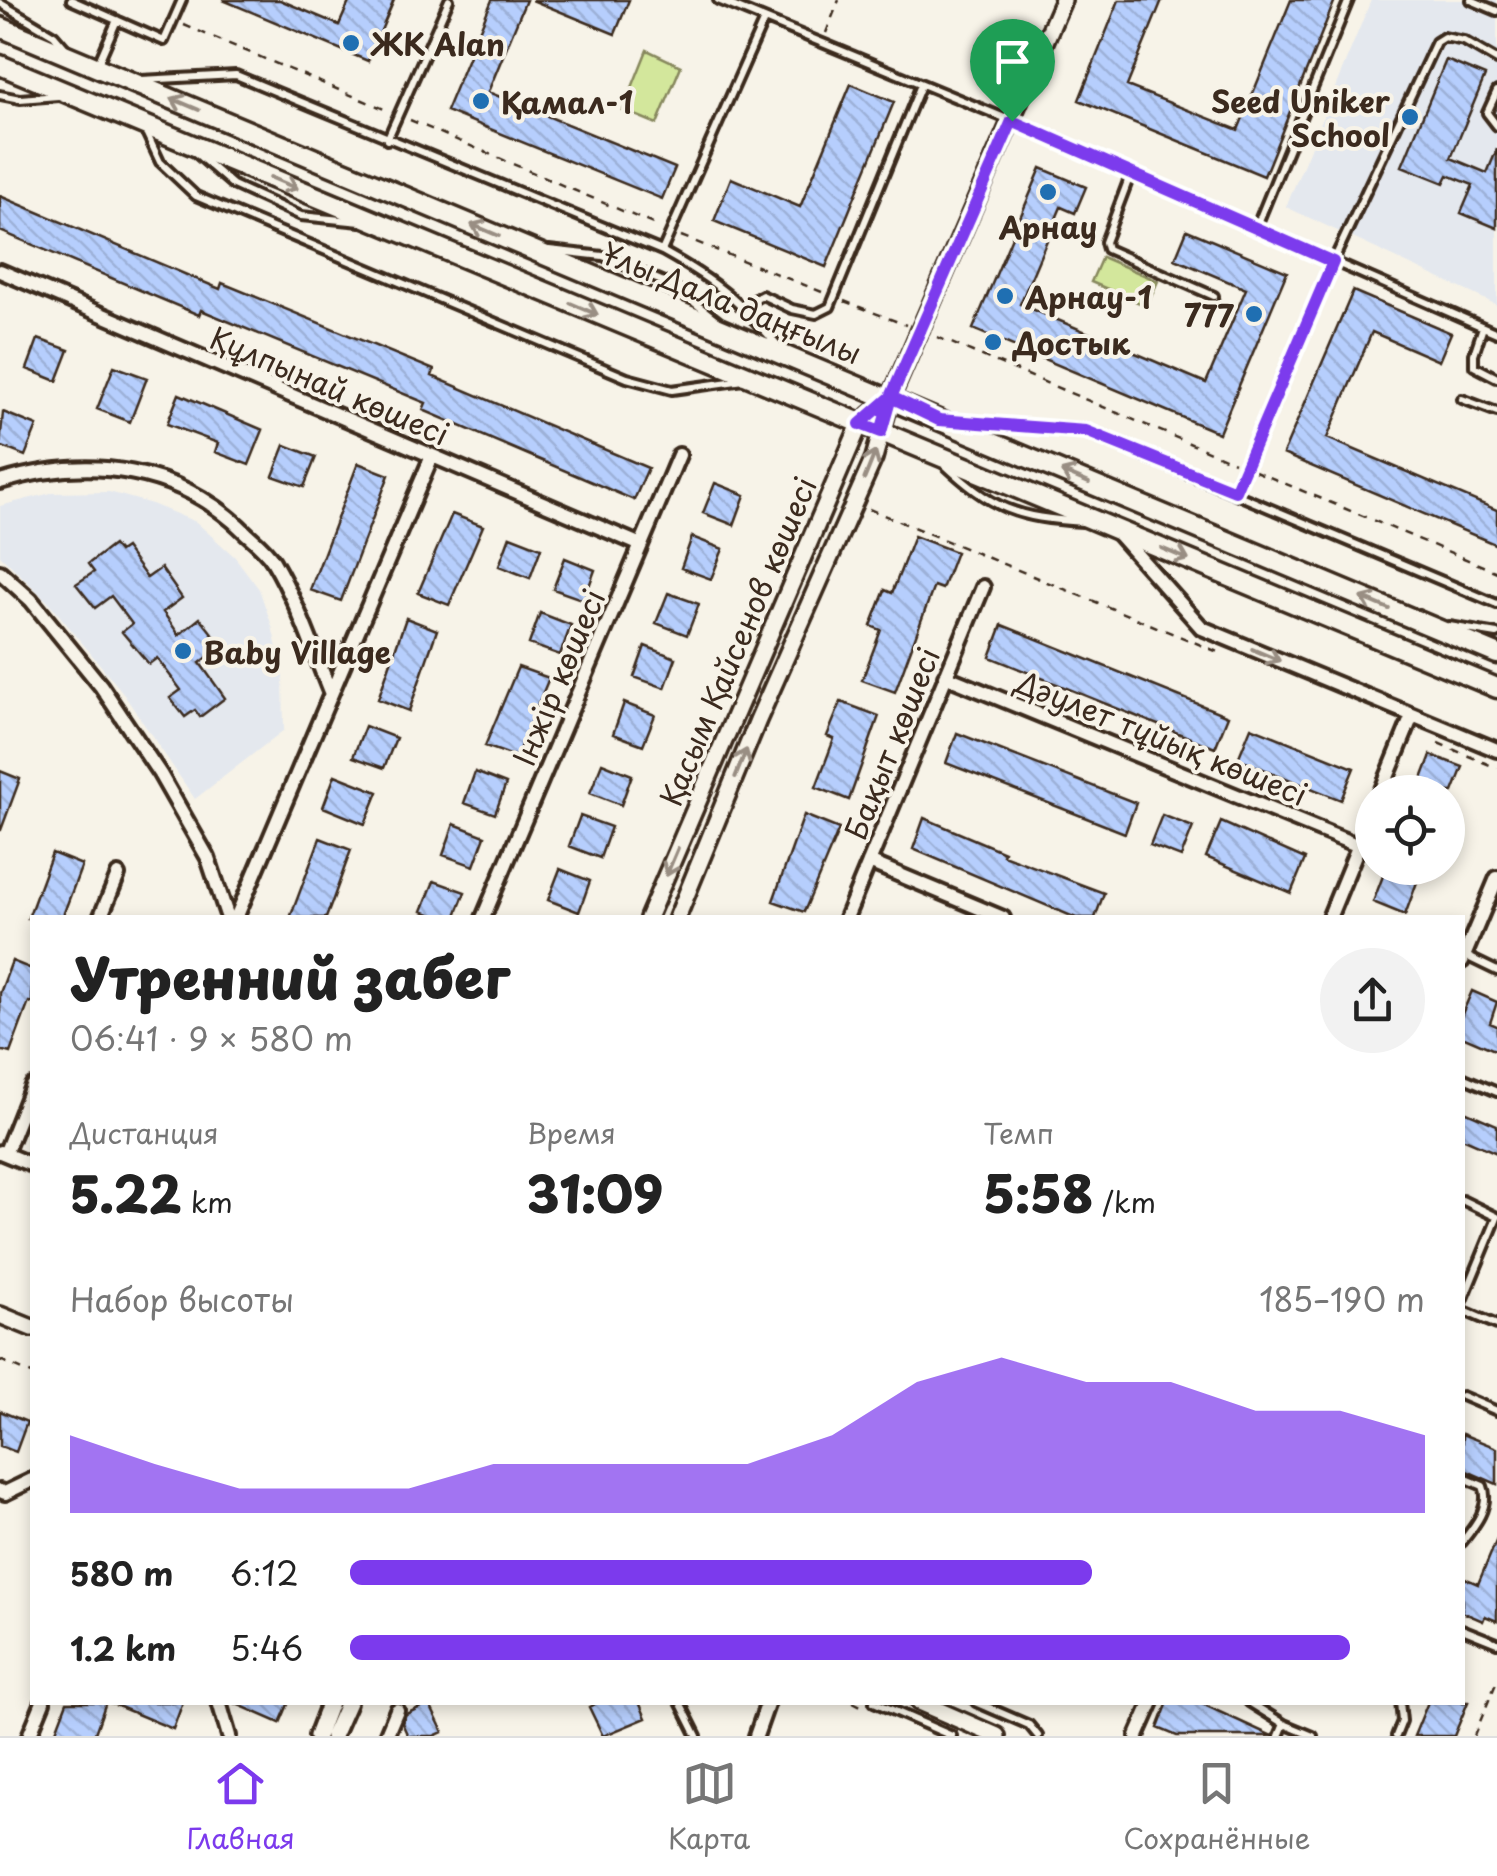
<!DOCTYPE html>
<html lang="ru">
<meta charset="utf-8">
<style>
:root{--surface:#fff;--page:#f2f2f2;--text:#222;--muted:#767676;--line:#e0e0e0;--accent:#7c3aed}
body{margin:0;font-family:"Playpen Sans",sans-serif;background:var(--page);color:var(--text);height:100vh;display:flex;flex-direction:column;font-size:38px;white-space:nowrap}
*{box-sizing:border-box;margin:0}
p{font-size:32px;color:var(--muted)}
.icon{flex:none;width:55px;height:55px;fill:none;stroke:currentColor;stroke-width:2;stroke-linecap:round;stroke-linejoin:round}
.map{position:relative;flex:1;overflow:hidden}
.sheet{position:absolute;left:30px;top:915px;width:1435px;height:790px;display:flex;flex-direction:column;background:var(--surface);border-radius:0px;box-shadow:0 5px 15px #0003}
.sheet>*{flex:none}
.fabs{position:absolute;left:1355px;top:775px;display:grid;gap:20px}
.fabs a{display:grid;place-items:center;width:110px;height:110px;border-radius:50%;background:var(--surface);box-shadow:0 5px 15px #0003;font-size:50px}
.pin{position:absolute;display:grid;place-items:center;width:85px;height:85px;color:#fff;margin:-102px -42px;border-radius:50% 50% 50% 0;rotate:-45deg;box-shadow:0 0 10px #0007}
.pin .icon{rotate:45deg}
.round{display:grid;place-items:center;flex:none;width:105px;height:105px;border-radius:52px;background:var(--page)}
.overview{display:flex;align-items:center;justify-content:space-between;height:170px;padding:0 40px}
h1{font-size:55px;font-weight:800;line-height:75px}
.metrics{display:grid;grid-template-columns:repeat(3,1fr);gap:15px;height:170px;padding:10px 40px}
.metrics div{display:grid;align-content:center}
.metrics b{font-size:50px;font-weight:800}
.metrics small{font-size:28px;font-weight:400}
.metrics p{font-size:28px}
.chart{height:280px;padding:20px 40px}
.chart p{display:flex;justify-content:space-between}
.chart svg{width:100%;height:180px;margin-top:10px;fill:var(--accent);opacity:.7}
ul{padding:0 40px;list-style:none;font-size:32px}
li{display:grid;grid-template-columns:160px 120px 1fr;align-items:center;height:75px}
li i{height:25px;border-radius:12px;background:var(--accent)}
.tabs{display:flex;justify-content:space-around;align-items:center;height:140px;border-top:2px solid var(--line);background:var(--surface);font-size:28px;color:var(--muted)}
.tabs a{display:grid;justify-items:center;gap:5px}
.tabs .active{color:var(--accent)}
.map>svg:first-child{display:block}
.built{fill:#e4e8ee}
.park{fill:#d3e79c;stroke:#87885d;stroke-width:2.5}
.building{fill:url(#building-back-hatch);stroke:#3b2a1e;stroke-width:2.5}
.lines{fill:none;stroke-linecap:round;stroke-linejoin:round}
.service-casing{stroke:#3b2a1e;stroke-width:14}
.minor-casing{stroke:#3b2a1e;stroke-width:20}
.tertiary-casing{stroke:#3b2a1e;stroke-width:22}
.secondary-casing{stroke:#3b2a1e;stroke-width:25}
.path{stroke:#3b2a1e;stroke-width:2.5;stroke-dasharray:8 8;stroke-linecap:butt}
.service{stroke:#f7f3e8;stroke-width:6}
.minor{stroke:#f7f3e8;stroke-width:12}
.tertiary{stroke:#f7f3e8;stroke-width:15}
.secondary{stroke:#f7f3e8;stroke-width:18}
.oneway{stroke:#998e83}
.route-casing{stroke:#fff;stroke-width:20}
.route{stroke:#7c3aed;stroke-width:12}
.poi-dot{fill:#1f6fb2;stroke:#f7f3e8;stroke-width:4}
.labels{text-anchor:middle;dominant-baseline:central;stroke-width:8;stroke-linejoin:round;paint-order:stroke}
.poi-label{font-size:30px;font-weight:bold;fill:#3b2a1e;stroke:#f7f3e8;text-anchor:start}
.street-label{font-size:30px;fill:#3b2a1e;stroke:#f7f3e8}
</style>
<div class="map">
<svg width="1497" height="1736" viewBox="0 0 1497 1736">
<defs>
<pattern id="building-back-hatch" width="6" height="6" patternUnits="userSpaceOnUse" patternTransform="scale(2.5)"><rect width="6" height="6" fill="#b6cefd"/><path d="M-1 5l2 2M0 0l6 6M5-1l2 2" fill="none" stroke="#9db1d8"/></pattern>
</defs>
<rect width="100%" height="100%" fill="#f7f3e8"/>
<filter id="ink" filterUnits="userSpaceOnUse"><feTurbulence type="fractalNoise" baseFrequency=".01" numOctaves="2"/><feDisplacementMap in="SourceGraphic" scale="20" xChannelSelector="R" yChannelSelector="G"/><feConvolveMatrix kernelMatrix="1 2 1 2 8 2 1 2 1" color-interpolation-filters="sRGB"/></filter>
<g filter="url(#ink)">
<path class="built" d="M1371 0H1497V305L1286 207Z
M109 492 152 504 196 522 235 557 259 589 272 626 283 675 284 730 195 799 120 689 50 604 0 555V506L51 493Z"/>
<path class="park" d="M647 50 681 66 657 124 623 110Z
M1102 257 1158 281 1147 306 1091 282Z"/>
<path class="building" d="M223 0H280L339 25 350 0H394L368 61Z
M492 0H526L488 92 675 168 662 199 446 111Z
M532 0H629L615 34Z
M1119 0H1162L1127 86 1238 130 1291 0H1335L1264 176 1079 100Z
M1446 60 1485 76 1451 158 1487 173 1497 149V228L1461 213 1473 185 1448 175 1444 183 1402 166Z
M851 84 894 102 826 267 714 221 731 178 800 207Z
M1041 168 1086 187 1075 213 1061 207 1020 304 1206 383 1246 289 1175 259 1187 230 1287 272 1219 433 973 329Z
M0 196 220 289 222 283 434 370 432 376 648 468 634 500 423 410 426 403 201 310 199 315 0 231Z
M1353 291 1451 333 1439 361 1372 332 1327 438 1497 510V545L1283 454Z
M38 339 69 350 57 381 27 369Z
M114 366 147 378 130 422 97 409Z
M179 394 263 430 249 465 215 452 218 443 167 424Z
M3 412 37 426 25 456 0 446Z
M285 445 316 457 304 487 273 476Z
M358 463 389 475 341 601 310 590Z
M715 483 745 495 734 525 703 513Z
M452 514 483 526 449 605 418 593Z
M510 536 541 548 530 578 499 566Z
M914 536 956 552 942 589 934 586 895 692 862 680 881 630 871 626 885 590 892 593Z
M692 537 723 549 711 579 681 568Z
M113 545 119 552 125 548 147 578 161 568 182 598 163 612 179 635 200 618 222 646 200 663 225 698 200 717 195 710 185 717 170 698 181 690 157 658 149 664 122 632 132 624 111 596 95 608 76 584 94 572 88 564Z
M565 558 595 570 584 600 553 589Z
M668 593 699 604 687 635 656 623Z
M540 613 571 625 560 655 529 644Z
M406 618 437 630 409 711 378 699Z
M1002 625 1228 716 1215 748 990 657Z
M645 646 676 658 665 688 634 677Z
M518 667 549 678 516 757 485 746Z
M841 702 879 716 849 800 816 787 834 739 827 736Z
M624 703 655 715 643 745 613 734Z
M365 726 396 738 384 768 353 757Z
M1251 727 1354 768 1341 800 1238 759Z
M957 733 1136 803 1125 833 946 763Z
M1431 755 1463 767 1453 792H1417Z
M602 763 632 775 621 805 590 793Z
M0 771 20 779 1 830H0Z
M475 772 506 784 495 814 464 803Z
M335 775 378 792 365 824 323 807Z
M804 815 839 829 804 912 773 901Z
M1162 815 1193 827 1181 857 1150 845Z
M580 816 611 827 600 858 569 846Z
M924 818 1004 852 1003 855 1104 893 1095 918H1076L913 849Z
M1221 822 1305 859 1291 893 1206 857Z
M454 824 485 836 474 866 443 855Z
M320 838 351 850 332 902 326 918H290Z
M52 853 82 865 62 918H28Z
M1386 868H1404L1420 874 1405 915 1373 902Z
M560 869 590 881 579 912 548 900Z
M434 881 465 892 455 918H440L422 911Z
M12 961 32 969V1003L29 1002 10 1053 0 1050V993Z
M1472 991 1497 1002 1490 1023 1497 1026V1051L1462 1036V1014Z
M1462 1110 1497 1125V1153L1462 1138Z
M0 1411 27 1422 16 1452 0 1446Z
M1462 1434 1497 1448V1484L1462 1469Z
M1497 1539V1621L1485 1616 1483 1621 1462 1612V1577L1478 1584Z
M67 1702H106L94 1736H54Z
M108 1702H183L173 1729Z
M232 1702H289L280 1723Z
M598 1702H639L646 1718 603 1736 589 1707Z
M1168 1702H1198L1272 1736H1177L1158 1728Z
M1428 1702H1468L1454 1736H1414Z
M429 1703 443 1732 434 1736H408L402 1723 406 1714Z"/>
<g class="lines">
<g class="service-casing">
<path id="service" d="M71 0 164 41 182 0
M718 0 1012 121 1497 333
M1471 0 1497 11
M0 3 54 35 67 50
M97 66 117 20
M141 80 236 75 662 251C718 282 739 301 781 349
M1497 91 1487 113 1497 126
M0 95 20 99 58 96
M145 130 160 162 196 196 627 378 672 390 744 380
M387 140 449 0
M197 154 233 185 301 216 361 222
M1131 173 1105 242 1107 249 1214 296
M1256 228 1349 0
M549 250 603 256 673 286 718 321
M662 251 764 20
M744 305 762 295 792 309 816 314 830 307 921 85
M1483 327 1474 354V366L1497 378
M1462 399 1497 412
M959 422 1086 431 1497 604
M943 463C992 509 1016 518 1083 522
M1235 491 1333 262 1436 42 1444 37 1464 41 1497 60
M1449 626 1497 634
M1466 956 1497 971
M1462 1077 1497 1092
M1462 1200 1497 1217
M1462 1303 1497 1218
M1462 1310 1497 1325
M1462 1396 1497 1411
M1462 1477 1483 1486C1491 1506 1475 1526 1462 1542
M1462 1629 1497 1643
M680 1702 697 1736
M874 1702 952 1736
M976 1702 1029 1725 1038 1736
M1249 1702 1284 1724 1313 1736
M1279 1736 1284 1724
M1396 1736 1402 1721 1400 1702"/>
</g>
<g class="minor-casing">
<path id="minor" d="M0 271 641 545
M0 482C89 455 180 466 247 534 256 542 267 551 273 561 298 603 313 650 331 694
M1115 530 1202 628 1497 750
M0 572 31 600 101 686 160 774 208 858 228 918
M945 676 1359 846
M1381 792 1412 716
M869 862 1003 918
M100 918 118 875
M236 918 432 456
M483 918 679 455
M846 918 983 587
M1329 918 1372 813
M1462 961 1497 878
M0 1152 32 1165
M5 1154 32 1086
M0 1491 5 1493 32 1480
M219 1702 229 1736
M29 1736 43 1702
M386 1736 397 1710
M756 1736 768 1702
M1137 1736 1152 1702"/>
</g>
<g class="tertiary-casing">
<path id="tertiary" d="M648 918 860 424 891 397
M677 918 758 720 874 458 891 397 1063 0
M0 1315 32 1328
M919 1702 997 1736
M317 1736 330 1702
M333 1736 348 1702"/>
</g>
<g class="secondary-casing">
<path id="secondary" d="M0 27 1497 654
M0 65 1497 688"/>
</g>
<path class="path" d="M184 25 389 111
M826 33 839 0
M410 120 660 227
M681 236 822 292
M844 301 906 325
M937 337 1234 462
M1255 471 1497 572
M869 509 1218 652
M1438 743 1497 768
M0 1360 32 1374
M853 1702 865 1708
M1474 1736 1497 1681"/>
<use href="#service" class="service"/>
<use href="#minor" class="minor"/>
<use href="#tertiary" class="tertiary"/>
<use href="#secondary" class="secondary"/>
</g>
<defs><path id="oneway-shaft" d="M-6 0H5M1.5-3L5.5 0L1.5 3" fill="none" stroke-width="1.6" stroke-linecap="round" stroke-linejoin="round" transform="scale(2.5)"/></defs>
<g class="oneway">
<use href="#oneway-shaft" transform="translate(185 104) rotate(-157)"/>
<use href="#oneway-shaft" transform="translate(284 183) rotate(23)"/>
<use href="#oneway-shaft" transform="translate(485 230) rotate(-157)"/>
<use href="#oneway-shaft" transform="translate(584 309) rotate(23)"/>
<use href="#oneway-shaft" transform="translate(870 465) rotate(-68)"/>
<use href="#oneway-shaft" transform="translate(1075 477) rotate(-157)"/>
<use href="#oneway-shaft" transform="translate(1175 554) rotate(23)"/>
<use href="#oneway-shaft" transform="translate(1375 603) rotate(-157)"/>
<use href="#oneway-shaft" transform="translate(1266 655) rotate(23)"/>
<use href="#oneway-shaft" transform="translate(741 763) rotate(-68)"/>
<use href="#oneway-shaft" transform="translate(672 862) rotate(113)"/>
</g>
</g>
<g class="lines" filter="url(#ink)">
<g class="route-casing">
<path id="route" d="M1012 121 891 397 860 424 881 432 891 397 939 420 1086 431 1235 491 1333 262 1012 121"/>
</g>
<use href="#route" class="route"/>
</g>
<g class="poi-dot">
<circle cx="351" cy="43" r="10"/>
<circle cx="481" cy="101" r="10"/>
<circle cx="1410" cy="117" r="10"/>
<circle cx="1048" cy="192" r="10"/>
<circle cx="1005" cy="296" r="10"/>
<circle cx="1254" cy="314" r="10"/>
<circle cx="993" cy="342" r="10"/>
<circle cx="183" cy="651" r="10"/>
</g>
<g class="labels">
<g class="poi-label">
<text x="371" y="43">ЖК Alan</text>
<text x="1390" y="100" text-anchor="end">Seed Uniker<tspan x="1390" dy="34">School</tspan></text>
<text x="501" y="101">Қамал-1</text>
<text x="1048" y="226" text-anchor="middle">Арнау</text>
<text x="1025" y="296">Арнау-1</text>
<text x="1234" y="314" text-anchor="end">777</text>
<text x="1013" y="342">Достык</text>
<text x="203" y="651">Baby Village</text>
</g>
<g class="street-label">
<text transform="translate(732 302) rotate(22)">Ұлы Дала даңғылы</text>
<text transform="translate(330 385) rotate(23)">Құлпынай көшесі</text>
<text transform="translate(737 641) rotate(-67)">Қасым Қайсенов көшесі</text>
<text transform="translate(558 677) rotate(-67)">Інжір көшесі</text>
<text transform="translate(1162 737) rotate(22)">Дәулет тұйық көшесі</text>
<text transform="translate(891 743) rotate(-68)">Бақыт көшесі</text>
</g>
</g>
</svg>
<div class="fabs">
<a><svg class="icon" aria-label="locate" viewBox="0 0 24 24"><circle cx="12" cy="12" r="6"/><path d="M12 2v4M12 18v4M2 12h4M18 12h4"/></svg></a>
</div>
<div class="pin" style="left:1012px;top:121px;background:#1e9e55"><svg class="icon" aria-label="arrive" viewBox="0 0 24 24"><path d="M6 21V4h12l-3 4 3 4H6"/></svg></div>
<section class="sheet">
<div class="overview"><div><h1>Утренний забег</h1><p>06:41 · 9 × 580 m</p></div><a class="round"><svg class="icon" aria-label="share" viewBox="0 0 24 24"><path d="M12 15V3M7 8l5-5 5 5M5 13v7h14v-7"/></svg></a></div>
<div class="metrics">
<div><p>Дистанция</p><b>5.22<small> km</small></b></div>
<div><p>Время</p><b>31:09</b></div>
<div><p>Темп</p><b>5:58<small> /km</small></b></div>
</div>
<div class="chart"><p><span>Набор высоты</span>185–190 m</p>
<svg viewBox="0 0 160 44" preserveAspectRatio="none"><path d="M0 44V25L10 32L20 38L30 38L40 38L50 32L60 32L70 32L80 32L90 25L100 12L110 6L120 12L130 12L140 19L150 19L160 25V44z"/></svg>
</div>
<ul>
<li><b>580 m</b>6:12<i style="width:69%"></i></li>
<li><b>1.2 km</b>5:46<i style="width:93%"></i></li>
</ul>
</section>
</div>
<nav class="tabs">
<a class="active"><svg class="icon" aria-label="home" viewBox="0 0 24 24"><path d="M3 11l9-7 9 7M6 9v11h12V9"/></svg>Главная</a>
<a><svg class="icon" aria-label="map" viewBox="0 0 24 24"><path d="M3 6l6-2 6 2 6-2v14l-6 2-6-2-6 2zM9 4v14M15 6v14"/></svg>Карта</a>
<a><svg class="icon" aria-label="saved" viewBox="0 0 24 24"><path d="M7 4h10v16l-5-4-5 4z"/></svg>Сохранённые</a>
</nav>
